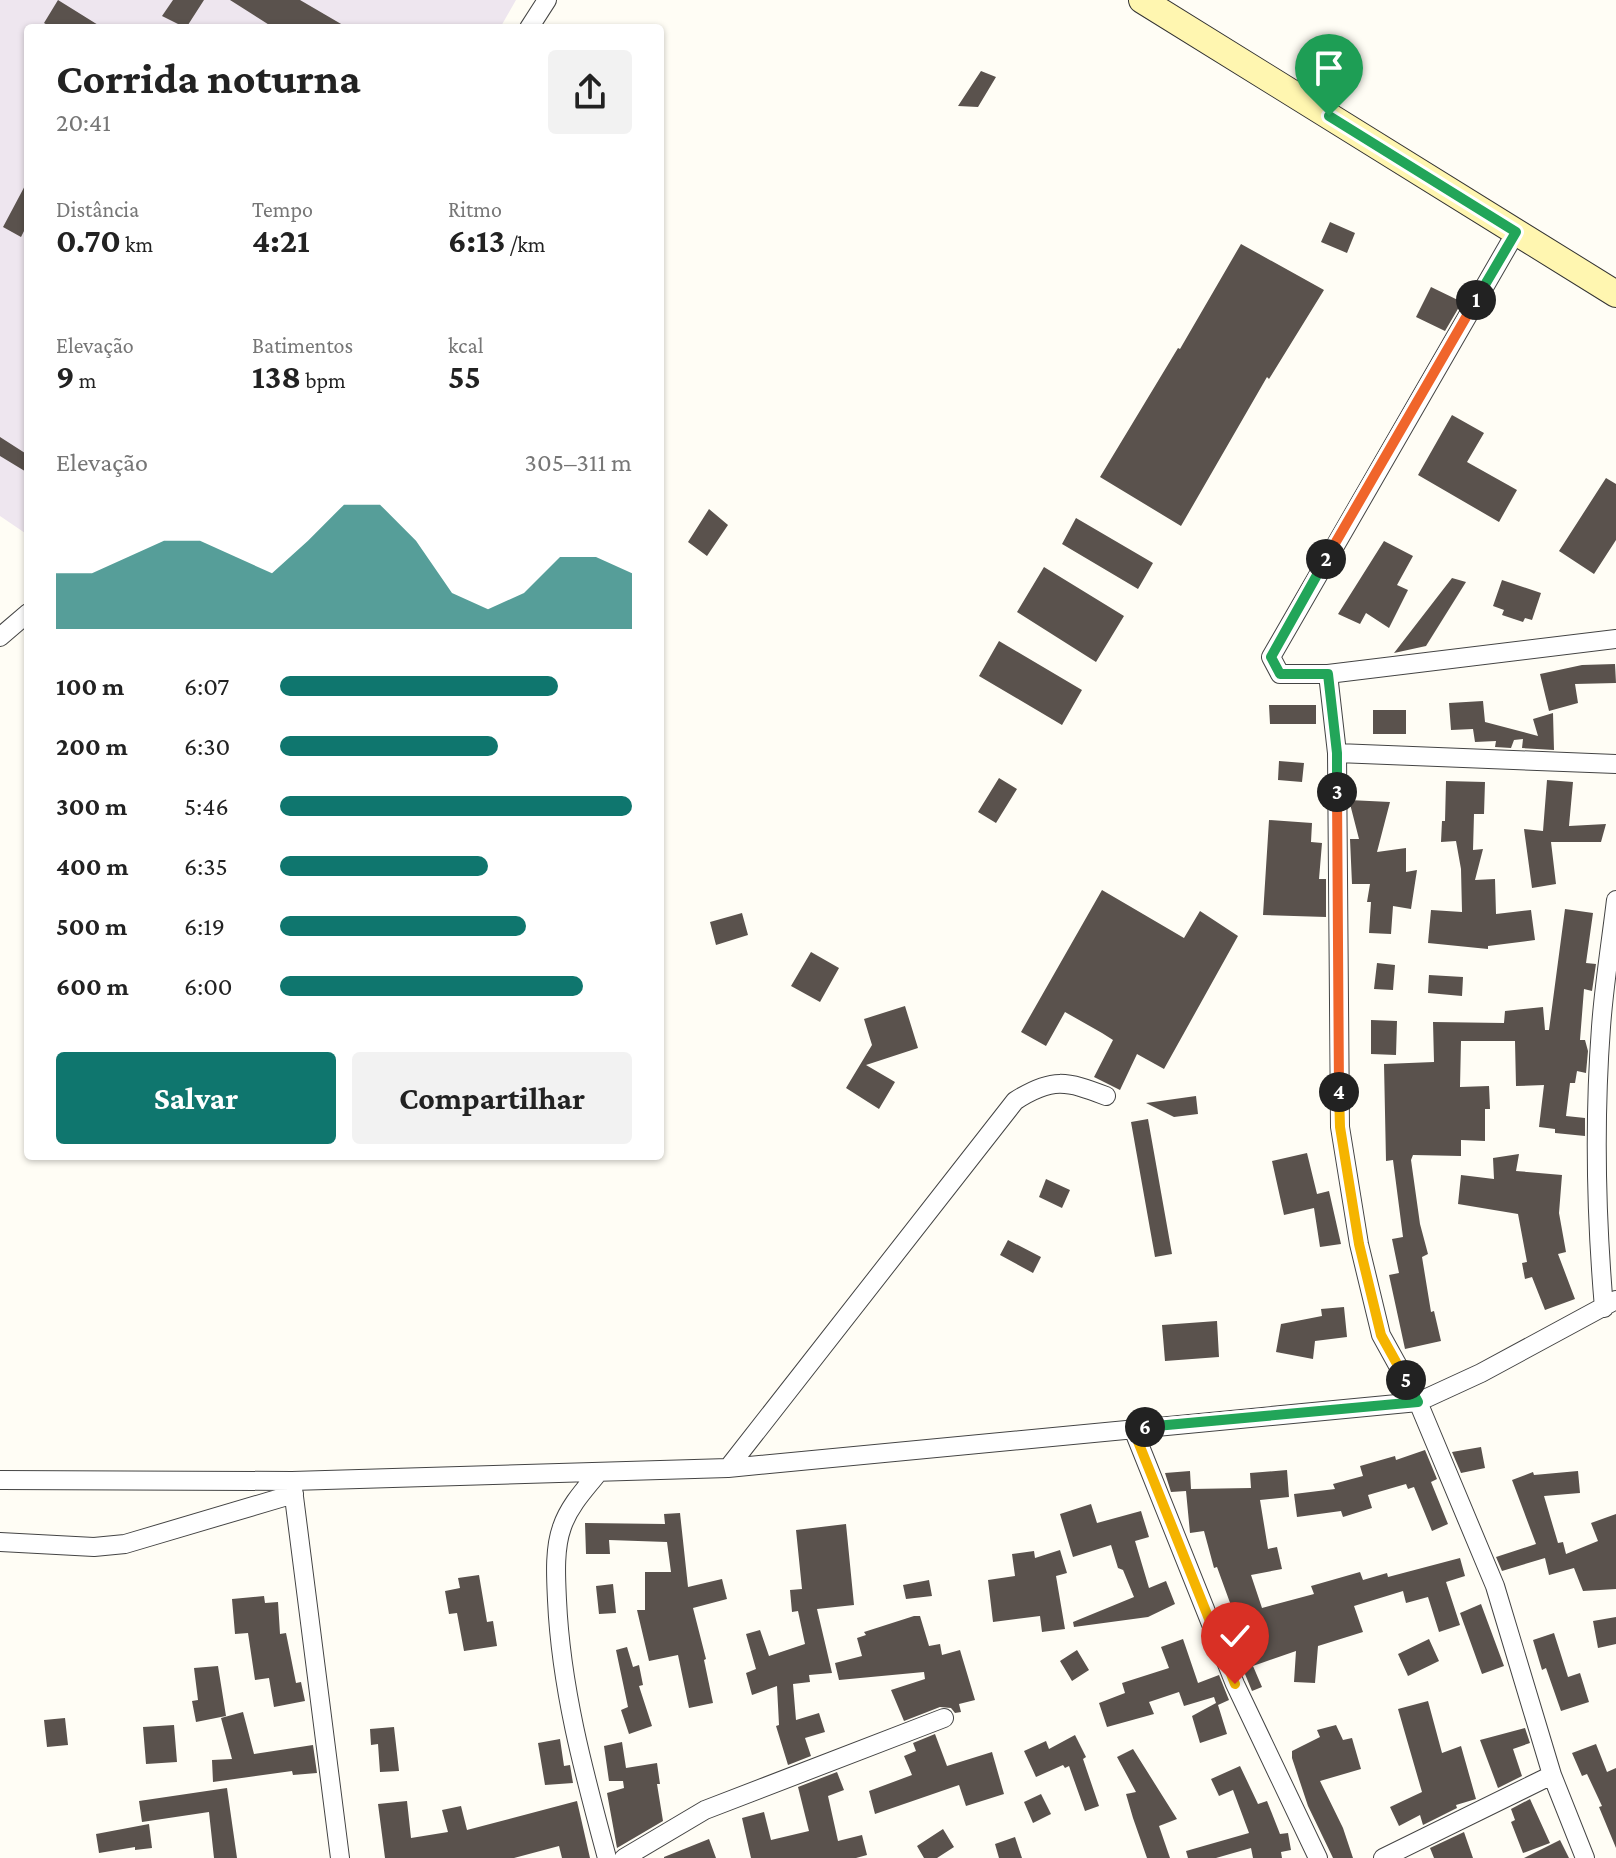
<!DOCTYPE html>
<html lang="pt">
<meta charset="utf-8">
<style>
:root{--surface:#fff;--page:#f2f2f2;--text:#222;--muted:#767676;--accent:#0f766e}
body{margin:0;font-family:"Crimson Pro",serif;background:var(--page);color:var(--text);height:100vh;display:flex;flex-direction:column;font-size:30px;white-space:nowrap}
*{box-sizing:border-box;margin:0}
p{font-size:26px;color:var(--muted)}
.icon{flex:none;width:44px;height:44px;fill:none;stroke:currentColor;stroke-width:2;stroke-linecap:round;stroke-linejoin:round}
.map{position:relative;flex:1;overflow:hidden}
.panel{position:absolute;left:24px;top:24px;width:640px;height:1136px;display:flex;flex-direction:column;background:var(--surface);border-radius:8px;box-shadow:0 2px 6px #0004}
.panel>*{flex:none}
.pin{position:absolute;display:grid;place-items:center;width:68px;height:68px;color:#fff;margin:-82px -34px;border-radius:50% 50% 50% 0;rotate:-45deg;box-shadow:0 0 8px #0007}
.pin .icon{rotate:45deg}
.km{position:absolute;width:40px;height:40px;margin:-20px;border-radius:50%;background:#222;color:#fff;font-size:22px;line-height:40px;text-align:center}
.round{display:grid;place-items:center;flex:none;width:84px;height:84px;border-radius:8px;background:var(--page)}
.summary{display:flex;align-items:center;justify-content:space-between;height:136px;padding:0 32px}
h1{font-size:44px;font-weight:700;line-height:60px}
.metrics{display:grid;grid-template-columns:repeat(3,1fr);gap:12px;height:136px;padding:8px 32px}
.metrics div{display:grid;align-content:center}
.metrics b{font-size:34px;font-weight:700}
.metrics small{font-size:22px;font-weight:400}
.metrics p{font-size:22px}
.chart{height:224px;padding:16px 32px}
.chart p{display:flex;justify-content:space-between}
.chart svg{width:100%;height:144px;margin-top:8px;fill:var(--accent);opacity:.7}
.action{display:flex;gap:16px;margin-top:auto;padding:16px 32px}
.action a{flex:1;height:92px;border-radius:8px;background:var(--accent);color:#fff;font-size:32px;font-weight:700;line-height:92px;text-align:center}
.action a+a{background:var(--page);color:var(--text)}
ul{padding:0 32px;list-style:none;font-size:26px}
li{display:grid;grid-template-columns:128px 96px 1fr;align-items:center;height:60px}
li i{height:20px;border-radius:10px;background:var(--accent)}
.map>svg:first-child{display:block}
.industrial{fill:#eee6ef}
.building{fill:#5a524d}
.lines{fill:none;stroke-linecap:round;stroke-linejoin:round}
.street-casing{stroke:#444;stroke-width:20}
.secondary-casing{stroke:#333;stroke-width:28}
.street{stroke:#fff;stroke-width:18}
.secondary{stroke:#fff6b0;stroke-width:26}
.split-1-casing{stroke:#fff;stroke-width:16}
.split-2-casing{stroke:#fff;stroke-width:16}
.split-3-casing{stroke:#fff;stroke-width:16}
.split-4-casing{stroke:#fff;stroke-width:16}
.split-5-casing{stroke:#fff;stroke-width:16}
.split-6-casing{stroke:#fff;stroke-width:16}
.split-7-casing{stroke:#fff;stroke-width:16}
.split-1{stroke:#22a559;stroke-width:10}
.split-2{stroke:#f0652b;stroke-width:10}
.split-3{stroke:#22a559;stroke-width:10}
.split-4{stroke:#f0652b;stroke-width:10}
.split-5{stroke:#f5b400;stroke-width:10}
.split-6{stroke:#22a559;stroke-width:10}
.split-7{stroke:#f5b400;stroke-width:10}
</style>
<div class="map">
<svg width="1616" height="1858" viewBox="0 0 1616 1858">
<rect width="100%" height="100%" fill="#fffdf5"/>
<path class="industrial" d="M0 0H516L500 28H28V535L0 516Z"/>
<path class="building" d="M58 0 103 28H52L44 23Z
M173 0H204L186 28 162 16Z
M230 0H300L348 28H274Z
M981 71 996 77 978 107 958 106Z
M28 180V223L21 237 3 227Z
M1330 222 1355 233 1347 253 1321 242Z
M1241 244 1324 290 1269 379 1267 377 1181 526 1100 477 1178 348 1180 349Z
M1431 287 1462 302 1445 331 1416 317Z
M1452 415 1484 433 1467 462 1517 490 1499 522 1418 475Z
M0 437 28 455V473L0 456Z
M1606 478 1616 484V540L1594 574 1559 551Z
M709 509 728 525 707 556 688 542Z
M1076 518 1153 563 1138 589 1062 544Z
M1384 541 1413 556 1397 585 1408 590 1389 628 1366 613 1360 624 1338 614Z
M1044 567 1124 616 1096 662 1017 612Z
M1452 578 1466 582 1426 646 1394 653Z
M1502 580 1541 593 1532 620 1525 618 1523 622 1502 615 1504 610 1493 606Z
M999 641 1082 690 1062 725 979 676Z
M1615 664 1616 683 1575 684 1578 703 1549 711 1540 674 1582 665Z
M1483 701 1485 722 1538 736 1533 719 1553 713 1554 750 1522 748 1523 739 1514 740 1511 748 1495 747 1496 741 1475 742 1473 729 1451 730 1449 703Z
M1269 705H1316V724H1270Z
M1373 710H1406V734H1373Z
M1279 761 1304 763 1302 782 1278 780Z
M999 778 1017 789 996 823 978 812Z
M1547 780 1573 782 1569 826 1606 824 1601 842H1551L1556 884 1532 888 1524 829 1543 831Z
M1446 781 1485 782 1484 814H1474L1473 850 1483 849 1475 880 1495 879 1496 914 1531 910 1535 940 1488 946V949L1428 943 1431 910 1462 912 1461 869 1456 841 1441 842 1442 821H1445Z
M1349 800 1390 802 1377 852 1406 848V872L1417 870 1411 909 1393 906 1391 934 1369 933 1371 902H1367L1370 884H1352L1350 839H1359Z
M1269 820 1312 823 1311 842 1322 843 1319 879H1326V917L1263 915Z
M1102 890 1184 938 1200 911 1238 936 1164 1069 1137 1054 1120 1090 1094 1077 1113 1040 1102 1033 1065 1012 1046 1046 1021 1032Z
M1565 909 1593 913 1586 963 1596 964 1592 991 1584 989 1580 1040H1585L1588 1051 1586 1073 1577 1071 1575 1083H1570L1566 1116 1585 1118V1136L1555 1133V1129L1539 1127 1544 1085 1516 1086 1515 1041H1461L1460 1087 1489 1086 1490 1109H1485V1141L1461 1140V1156L1413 1155 1411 1160 1420 1224 1428 1254 1422 1257 1431 1312 1434 1311 1441 1341 1405 1349 1389 1275 1399 1273 1392 1239 1403 1237 1393 1160 1386 1161 1384 1064 1434 1062 1433 1022 1504 1023 1505 1011 1543 1007 1545 1030H1549Z
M742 913 748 935 716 945 710 922Z
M811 952 839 968 820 1002 791 986Z
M1377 963 1395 965 1393 990 1374 989Z
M1429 975 1463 977 1462 996 1428 993Z
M905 1006 918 1048 866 1065 895 1082 879 1109 846 1088 872 1045 864 1019Z
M1371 1020 1397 1021 1396 1055 1371 1054Z
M1196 1096 1198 1114 1174 1117 1146 1103Z
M1148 1119 1172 1254 1155 1257 1131 1122Z
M1307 1153 1317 1194 1329 1191 1341 1244 1320 1247 1314 1208 1284 1215 1272 1161Z
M1519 1154 1516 1171 1562 1175 1559 1213 1566 1252 1558 1254 1575 1299 1545 1310 1532 1277 1525 1279 1522 1263 1527 1262 1518 1214 1458 1204 1461 1175 1494 1179 1493 1158Z
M1046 1179 1070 1190 1062 1208 1039 1197Z
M1008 1240 1041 1257 1033 1273 1000 1255Z
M1344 1307 1347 1337 1315 1341 1313 1359 1276 1352 1281 1324 1322 1316 1321 1309Z
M1217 1321 1219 1357 1165 1361 1162 1325Z
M1481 1447 1485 1468 1461 1473 1452 1452Z
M1425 1450 1437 1479 1431 1482 1448 1524 1432 1531 1414 1487 1408 1489 1406 1484 1368 1495 1372 1508 1343 1517 1341 1511 1297 1517 1294 1494 1335 1489 1333 1484 1363 1476 1360 1466 1395 1456 1396 1460Z
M1287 1470 1289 1497 1260 1500 1268 1549 1277 1547 1282 1569 1251 1575 1262 1608 1314 1594 1311 1586 1360 1572 1363 1580 1387 1573 1388 1577 1460 1558 1465 1576 1446 1582 1460 1625 1439 1632 1428 1597 1406 1603 1403 1591 1354 1606 1363 1632 1318 1646 1315 1683 1294 1682 1296 1651 1253 1666 1262 1687 1252 1691 1221 1616 1233 1611 1217 1567 1214 1568 1204 1531 1190 1533 1186 1491 1171 1492 1165 1473 1190 1471 1191 1489 1251 1488 1250 1473Z
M1578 1471 1580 1493 1544 1496 1558 1543 1563 1542 1566 1554 1598 1541 1591 1523 1616 1514V1589L1583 1591 1574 1568 1549 1575 1545 1558 1502 1571 1496 1557 1536 1544 1512 1480 1533 1472 1534 1475Z
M1091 1504 1097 1523 1141 1511 1149 1537 1135 1541 1149 1588 1166 1581 1175 1604 1148 1617 1074 1627 1073 1622 1134 1597 1123 1570 1118 1568 1111 1545 1073 1557 1060 1514Z
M680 1513 688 1587 722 1579 727 1599 693 1608 706 1659 704 1660 713 1703 689 1708 678 1655 649 1661 637 1610H645V1572H671L667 1542 609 1540 610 1554H586L585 1523 665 1524 664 1514Z
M846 1524 854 1605 817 1609 832 1673 809 1675 810 1682 793 1684 796 1720 819 1713 825 1732 805 1738 811 1756 788 1765 776 1726 779 1725 777 1686 752 1695 746 1673 756 1669 746 1634 760 1630 769 1656 805 1644 798 1611 792 1612 790 1590 802 1589 796 1530Z
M1060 1550 1067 1573 1056 1576 1065 1629 1042 1632 1040 1616 993 1622 988 1580 1015 1576 1012 1554 1034 1551 1035 1558Z
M479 1575 487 1622 493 1621 497 1646 464 1651 457 1613 449 1614 445 1591 460 1588 458 1578Z
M929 1580 932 1596 906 1599 903 1585Z
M613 1584 616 1613 599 1614 596 1586Z
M264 1596 265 1603 278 1602 280 1634 286 1633 296 1683 301 1682 305 1701 274 1707 269 1678 255 1680 248 1633 235 1634 232 1599Z
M1481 1604 1504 1666 1482 1674 1460 1613Z
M914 1616H920L929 1646 940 1644 942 1655 960 1650 975 1700 959 1704 961 1712 955 1713 951 1708 940 1707 904 1721 891 1690 925 1679 924 1672 839 1680 835 1663 862 1656 857 1638 866 1635 864 1632Z
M1616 1617V1644L1598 1648 1593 1621Z
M1554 1633 1568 1677 1580 1673 1589 1702 1561 1711 1546 1668 1542 1670 1533 1640Z
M1183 1639 1198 1683 1219 1675 1229 1700 1218 1705 1227 1734 1200 1743 1192 1716 1216 1703 1214 1697 1184 1706 1179 1692 1149 1702 1154 1714 1107 1727 1099 1703 1125 1693 1122 1683 1169 1668 1161 1647Z
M1429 1639 1439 1661 1408 1676 1398 1654Z
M627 1647 633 1667 639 1665 643 1685 639 1686 652 1726 629 1734 621 1710 628 1707 616 1650Z
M1077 1650 1089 1670 1072 1681 1060 1661Z
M218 1666 226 1716 196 1722 192 1701 198 1700 194 1668Z
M1428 1701 1442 1753 1461 1746 1476 1799 1456 1805 1457 1808 1423 1825 1420 1815 1399 1826 1390 1807 1422 1792 1398 1709Z
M243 1712 254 1754 313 1745 317 1773 293 1775 292 1771 213 1782 212 1760 232 1759 221 1718Z
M65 1718 68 1745 47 1747 44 1720Z
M174 1725 177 1762 146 1764 143 1727Z
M1336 1725 1343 1740 1352 1738 1361 1769 1320 1781 1343 1828 1353 1858H1333L1308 1806 1292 1758V1751L1320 1737 1317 1730Z
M394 1727 399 1771 380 1772 378 1744 371 1745 370 1729Z
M1525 1728 1530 1743 1513 1749 1522 1776 1498 1788 1480 1740Z
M935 1734 947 1766 992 1752 1004 1794 966 1806 959 1785 875 1814 869 1791 912 1775 904 1756 916 1751 913 1743Z
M1075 1735 1086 1757 1083 1759 1099 1806 1085 1811 1069 1766 1065 1768 1063 1765 1036 1777 1024 1751 1046 1741 1049 1749Z
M560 1739 564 1766 570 1765 573 1783 545 1785 538 1743Z
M622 1742 626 1768 657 1763 660 1784H657L663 1821 617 1848 607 1793 624 1788 623 1781H609L604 1746Z
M1596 1744 1607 1772 1616 1768V1848L1599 1807 1602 1806 1587 1774 1582 1776 1572 1753Z
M1133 1749 1177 1819 1159 1826 1170 1858H1147L1133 1818 1126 1794 1136 1792 1117 1757Z
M1240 1766 1258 1804 1267 1801 1280 1834 1288 1833 1291 1850 1281 1852 1282 1858H1253L1251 1848 1216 1858H1188L1186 1851 1249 1833 1233 1790 1219 1796 1211 1779Z
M837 1772 844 1790 828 1796 838 1841 862 1835 867 1855 856 1858H751L742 1818 764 1812 771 1840 809 1831 798 1787Z
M227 1788 237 1858H214L209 1812 142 1822 139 1801Z
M1041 1794 1051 1814 1033 1823 1024 1802Z
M1530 1799 1550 1843 1523 1853 1511 1822 1515 1820 1511 1809Z
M407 1801 411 1838 448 1832 442 1810 461 1806 467 1830 577 1801 590 1858H562L559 1846 514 1858H385L378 1804Z
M149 1824 152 1848 135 1850V1847L99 1853 96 1834Z
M943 1829 954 1847 937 1858H924L917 1846Z
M1464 1832 1473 1858H1434L1430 1848Z
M1015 1837 1022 1858H999L995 1844Z
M709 1839 716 1858H664V1857Z
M1560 1840 1569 1858H1524Z"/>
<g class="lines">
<g class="street-casing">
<path id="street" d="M529 28 547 0
M1516 232 1271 657 1280 674H1328L1616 639
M0 637 28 613
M1328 674 1337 753 1340 1127 1359 1244 1381 1335 1418 1402 1495 1586 1552 1775 1585 1858
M1337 753 1616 764
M1604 1308C1596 1215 1594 1121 1601 1027 1604 985 1611 942 1616 900
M1133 1429 1235 1684 1318 1858
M728 1468 1015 1101C1052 1077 1067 1081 1106 1096
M599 1472C585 1489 569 1506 562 1527 554 1549 556 1578 557 1600 561 1689 584 1773 607 1858
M0 1480 292 1481 728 1468 1418 1402 1481 1373 1616 1300
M292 1481 340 1858
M0 1542 94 1547 125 1544 294 1494
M624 1858 705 1810 944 1718
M1383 1858 1552 1775"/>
</g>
<g class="secondary-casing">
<path id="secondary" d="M1142 0 1616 294"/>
</g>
<use href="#street" class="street"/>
<use href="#secondary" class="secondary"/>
</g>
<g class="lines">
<g class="split-1-casing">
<path id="split-1" d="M1329 116 1516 232 1476 300"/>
</g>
<g class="split-2-casing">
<path id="split-2" d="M1326 559 1476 300"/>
</g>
<g class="split-3-casing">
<path id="split-3" d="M1326 559 1271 657 1280 674H1328L1337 753V792"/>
</g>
<g class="split-4-casing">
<path id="split-4" d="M1337 792 1339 1092"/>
</g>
<g class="split-5-casing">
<path id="split-5" d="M1339 1092 1340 1127 1359 1244 1381 1335 1406 1380"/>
</g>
<g class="split-6-casing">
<path id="split-6" d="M1145 1427 1418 1402 1406 1380"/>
</g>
<g class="split-7-casing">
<path id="split-7" d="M1145 1427 1133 1429 1235 1684"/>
</g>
<use href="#split-1" class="split-1"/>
<use href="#split-2" class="split-2"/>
<use href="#split-3" class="split-3"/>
<use href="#split-4" class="split-4"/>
<use href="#split-5" class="split-5"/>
<use href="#split-6" class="split-6"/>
<use href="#split-7" class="split-7"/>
</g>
</svg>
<div class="pin" style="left:1329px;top:116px;background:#1e9e55"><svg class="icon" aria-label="arrive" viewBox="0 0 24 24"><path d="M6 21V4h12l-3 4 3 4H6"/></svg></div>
<div class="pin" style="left:1235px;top:1684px;background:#d93025"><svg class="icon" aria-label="check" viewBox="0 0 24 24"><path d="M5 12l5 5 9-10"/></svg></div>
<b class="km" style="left:1476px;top:300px">1</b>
<b class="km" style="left:1326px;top:559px">2</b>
<b class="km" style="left:1337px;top:792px">3</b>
<b class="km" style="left:1339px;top:1092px">4</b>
<b class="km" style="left:1406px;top:1380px">5</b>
<b class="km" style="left:1145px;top:1427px">6</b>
<section class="panel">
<div class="summary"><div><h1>Corrida noturna</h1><p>20:41</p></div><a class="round"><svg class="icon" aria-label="share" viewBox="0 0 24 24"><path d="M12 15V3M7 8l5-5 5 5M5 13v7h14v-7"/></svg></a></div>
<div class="metrics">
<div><p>Distância</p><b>0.70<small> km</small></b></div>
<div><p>Tempo</p><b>4:21</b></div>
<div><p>Ritmo</p><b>6:13<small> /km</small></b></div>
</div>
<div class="metrics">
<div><p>Elevação</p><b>9<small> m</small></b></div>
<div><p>Batimentos</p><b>138<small> bpm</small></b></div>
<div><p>kcal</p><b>55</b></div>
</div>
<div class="chart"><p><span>Elevação</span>305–311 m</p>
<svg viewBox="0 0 160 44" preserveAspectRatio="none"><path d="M0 44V27L10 27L20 22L30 17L40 17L50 22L60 27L70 17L80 6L90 6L100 17L110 33L120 38L130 33L140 22L150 22L160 27V44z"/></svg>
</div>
<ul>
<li><b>100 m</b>6:07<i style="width:79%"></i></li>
<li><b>200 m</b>6:30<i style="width:62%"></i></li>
<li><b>300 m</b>5:46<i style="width:100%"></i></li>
<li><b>400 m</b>6:35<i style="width:59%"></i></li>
<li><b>500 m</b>6:19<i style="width:70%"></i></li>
<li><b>600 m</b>6:00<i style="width:86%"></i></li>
</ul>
<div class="action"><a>Salvar</a><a>Compartilhar</a></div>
</section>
</div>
